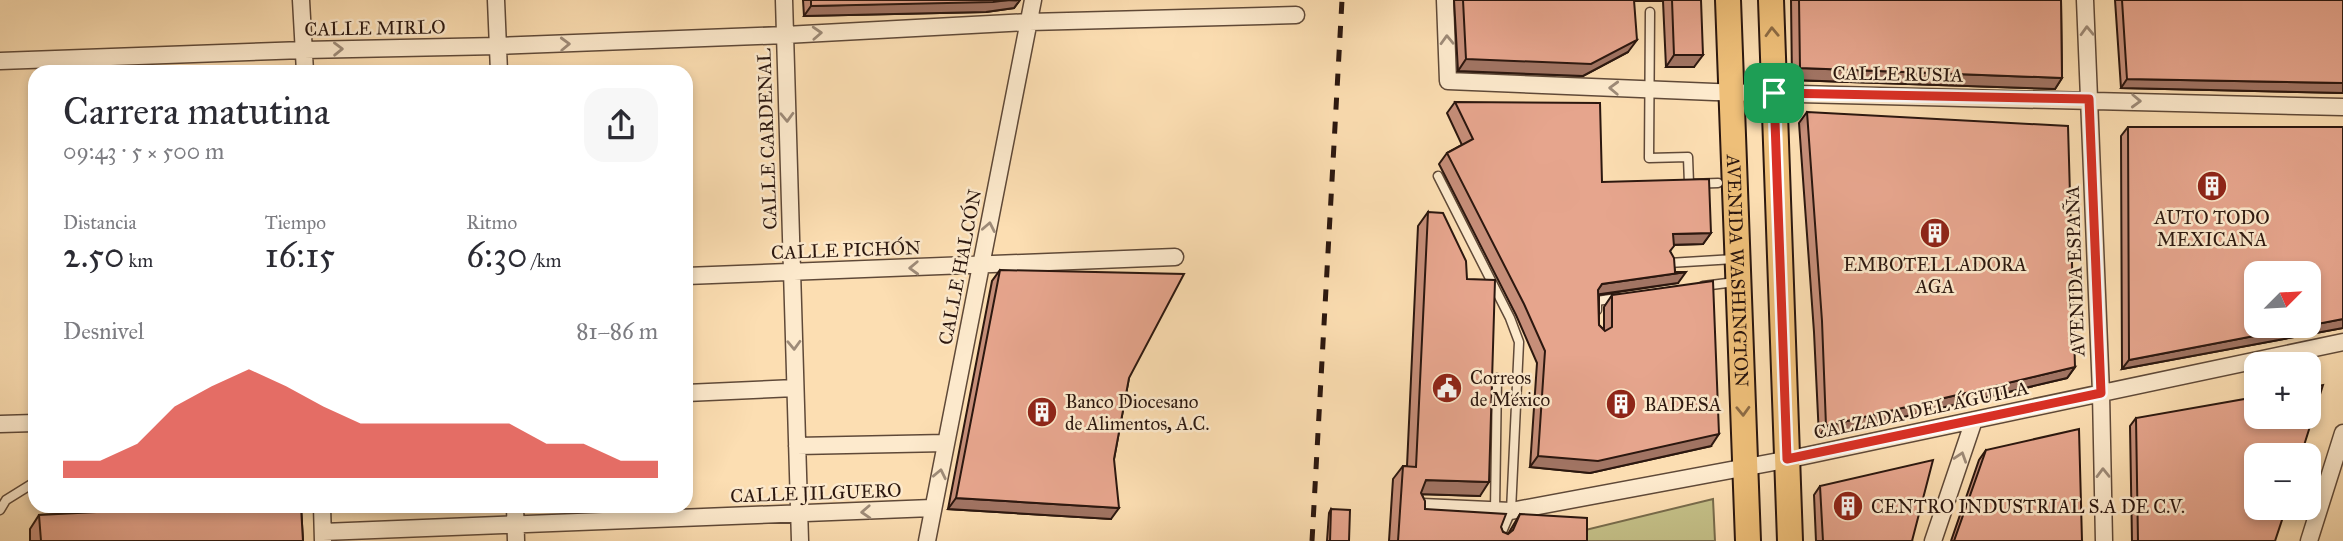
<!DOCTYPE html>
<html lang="es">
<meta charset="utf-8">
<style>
:root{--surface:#fff;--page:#f7f7f7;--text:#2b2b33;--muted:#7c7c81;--accent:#d93025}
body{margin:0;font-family:"IM FELL Great Primer",serif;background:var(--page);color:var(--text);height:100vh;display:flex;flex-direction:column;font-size:26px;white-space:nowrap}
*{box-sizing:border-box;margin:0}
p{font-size:23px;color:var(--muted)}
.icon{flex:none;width:38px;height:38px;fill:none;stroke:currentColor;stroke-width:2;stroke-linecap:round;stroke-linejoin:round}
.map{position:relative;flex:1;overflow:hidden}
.panel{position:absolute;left:28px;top:65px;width:665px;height:448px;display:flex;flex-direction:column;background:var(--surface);border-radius:21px;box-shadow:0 4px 10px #0003}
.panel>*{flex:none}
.needle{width:46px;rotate:66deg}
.buttons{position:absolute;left:2244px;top:261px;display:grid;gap:14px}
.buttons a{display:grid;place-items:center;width:77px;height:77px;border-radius:14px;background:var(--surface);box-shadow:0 4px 10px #0003;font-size:35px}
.pin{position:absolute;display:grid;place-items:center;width:60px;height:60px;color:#fff;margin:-30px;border-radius:14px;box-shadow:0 4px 10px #0006}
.round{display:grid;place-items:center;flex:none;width:74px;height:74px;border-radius:21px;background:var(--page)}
.head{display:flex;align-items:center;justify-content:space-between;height:119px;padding:0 35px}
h1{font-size:38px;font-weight:600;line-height:52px}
.stats{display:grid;grid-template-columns:repeat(3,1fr);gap:10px;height:119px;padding:7px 35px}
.stats div{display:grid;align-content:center}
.stats b{font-size:35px;font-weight:600}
.stats small{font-size:19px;font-weight:400}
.stats p{font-size:19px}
.chart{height:196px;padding:14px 35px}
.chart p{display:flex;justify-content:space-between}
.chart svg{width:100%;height:126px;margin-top:7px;fill:var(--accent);opacity:.7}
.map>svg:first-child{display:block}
.grass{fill:#c4c088;stroke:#786c4c;stroke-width:2}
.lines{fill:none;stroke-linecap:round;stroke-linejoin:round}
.service-casing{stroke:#5f4938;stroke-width:11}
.minor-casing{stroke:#5f4938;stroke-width:19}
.primary-casing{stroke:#2b170f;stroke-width:28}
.service{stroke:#fdeacd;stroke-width:8}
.minor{stroke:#fdeacd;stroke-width:16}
.primary{stroke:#eebf79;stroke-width:24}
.rail{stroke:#2b170f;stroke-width:5;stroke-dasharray:12 12;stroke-linecap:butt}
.wall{fill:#c68e79;stroke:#2b170f;stroke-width:2}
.shaded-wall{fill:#a17463;stroke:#2b170f;stroke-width:2}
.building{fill:#e6a58d;stroke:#2b170f;stroke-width:2;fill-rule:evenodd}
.oneway{stroke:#9e8b78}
.oneway2{stroke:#8c6b44}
.route-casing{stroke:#fff;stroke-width:14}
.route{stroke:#d93025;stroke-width:9}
.labels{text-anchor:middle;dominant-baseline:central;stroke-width:5;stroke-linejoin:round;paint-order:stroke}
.street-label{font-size:19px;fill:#2b170f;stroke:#fdeacd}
.poi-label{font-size:19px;fill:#2b170f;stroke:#fdeacd;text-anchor:start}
</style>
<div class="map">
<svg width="2343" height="541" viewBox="0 0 2343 541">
<rect width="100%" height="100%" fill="#fcdeb2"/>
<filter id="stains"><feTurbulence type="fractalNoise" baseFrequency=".00286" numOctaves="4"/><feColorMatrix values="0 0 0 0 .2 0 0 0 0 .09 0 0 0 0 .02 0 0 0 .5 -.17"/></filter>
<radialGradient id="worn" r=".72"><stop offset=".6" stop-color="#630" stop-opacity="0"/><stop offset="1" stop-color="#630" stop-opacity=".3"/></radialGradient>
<path class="grass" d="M1713 499 1715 541H1577V532Z"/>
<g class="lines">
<g class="service-casing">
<path id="service" d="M1650 12 1649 158 1688 157 1689 184 1718 183
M1438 176 1510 318 1519 342 1511 511 1498 541
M1669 263 1734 259
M1703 286 1735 282
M1597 310V301L1617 298
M0 510 6 500 35 482
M1495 511 1497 378"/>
</g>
<g class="minor-casing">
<path id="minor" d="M301 0 305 72
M496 0 499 72
M784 0 800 541
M1445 0 1448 81 1714 92 2343 107
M2085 0 2101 393 2104 541
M0 61 304 50 498 46 785 35 1029 22 1296 15
M686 276 1175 257
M686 393 795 388
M0 424 35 423
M797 446 946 443
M322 506 323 541
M515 506 516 541
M1422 507 1511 511 1795 458 2343 342
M323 532 932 508
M927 541 1033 0
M1933 541 1974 420
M2309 541 2343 433"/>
</g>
<g class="primary-casing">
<g id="primary">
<path id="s1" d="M1728 0 1748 541"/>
<path d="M1771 0 1790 541"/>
</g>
</g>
<use href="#service" class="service"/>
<use href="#minor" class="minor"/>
<use href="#primary" class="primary"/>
<path class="rail" d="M1312 541 1342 0"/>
</g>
<path class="wall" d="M803 0H1020L1014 8 986 12 804 16Z
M1454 0H1701L1694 67H1666L1663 1H1634L1628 52 1583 76 1458 71Z
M1791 0H2061L2062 78 2055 89 1792 80Z
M2115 0H2343V93L2121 88Z
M1455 102 1602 182 1711 233 1703 244 1674 245 1670 251 1678 283 1599 295V325L1604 330V307L1612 295 1711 446 1590 473 1530 467 1537 363 1516 315 1439 164 1447 153 1462 145 1447 113Z
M1807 112 2075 367 2067 378 1819 437 1814 332 1799 123Z
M2128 127H2343V328L2122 369 2121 136Z
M1428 212 1480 496 1422 494 1425 509 1501 527 1503 532 1508 534 1520 514 1587 541H1389L1393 479 1403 466H1407L1418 226Z
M1000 270 1129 378 1114 459 1111 519 948 509 992 281Z
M2136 418 2275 541H2132L2130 426Z
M1986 450 2082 541H1951L1979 460Z
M1820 486 1912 541H1816L1814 495Z
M161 506H301L303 541H30V529L39 515 161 509Z
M1331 509 1349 541H1327L1329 513Z"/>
<path class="shaded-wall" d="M1020 0 1014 8 986 12 804 16 811 6Z
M1626 0H1664L1663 1H1625Z
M1637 40 1628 52 1583 76 1458 71 1466 59Z
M1674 55H1703L1694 67H1666Z
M1800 68 2062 78 2055 89 1792 80Z
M2127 79 2343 83V93L2121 88Z
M1711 233 1703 244 1665 245 1673 234Z
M1686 272 1678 283 1594 295 1602 284Z
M2343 319V328L2122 369 2129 360Z
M2075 367 2067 378 1819 437 1826 426Z
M1719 434 1711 446 1590 473 1530 467 1538 456Z
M1426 480 1489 482 1480 496 1417 494Z
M956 498 1119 508 1111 519 948 509Z"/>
<path class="building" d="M811 0H1008L993 2 811 6Z
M1463 0H1634L1637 40 1591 64 1466 59Z
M1672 0H1701L1703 55H1674Z
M1799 0H2061L2062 78 1800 68Z
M2122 0H2343V83L2127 79Z
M1455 102 1600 103 1602 182 1709 179 1711 233 1673 234 1674 246 1670 251 1674 258 1675 272H1686L1602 284 1598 290 1599 325 1605 331 1612 327V295L1713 281 1719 434 1598 461 1538 456 1545 351 1524 304 1447 153 1473 139Z
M1807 112 2068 126 2075 367 1826 426 1822 321Z
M2128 127H2343V319L2129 360ZM2256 273H2308V326H2256Z
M1428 212 1443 213 1466 261 1467 279 1495 280 1489 482 1426 480 1421 493 1425 501V509L1506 514 1501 527 1503 532 1508 534 1513 530 1520 514 1587 518V541H1398L1403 466 1416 467Z
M1000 270 1184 274 1129 378 1114 459 1119 508 956 498Z
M2323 385 2301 455H2256V508H2286L2275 541H2138L2136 418 2256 397V416H2308V388Z
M2079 429 2082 541H1954L1986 450Z
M1933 460 1912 541H1823L1820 486Z
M171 506H301L303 541H41L39 515 172 508Z
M1331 509 1350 510 1349 541H1330Z"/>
<defs><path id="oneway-chevron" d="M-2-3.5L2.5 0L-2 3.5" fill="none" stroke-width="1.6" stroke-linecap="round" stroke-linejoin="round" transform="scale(1.75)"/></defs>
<g class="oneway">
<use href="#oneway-chevron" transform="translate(2087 31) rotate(-92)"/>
<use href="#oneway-chevron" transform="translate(817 33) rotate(-3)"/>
<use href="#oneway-chevron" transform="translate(1447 40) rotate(-92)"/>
<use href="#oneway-chevron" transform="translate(565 44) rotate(-2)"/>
<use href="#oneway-chevron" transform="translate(338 49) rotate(-1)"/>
<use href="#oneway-chevron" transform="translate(1614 88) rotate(-178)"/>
<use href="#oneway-chevron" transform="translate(2136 101) rotate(2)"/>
<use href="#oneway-chevron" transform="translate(787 117) rotate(88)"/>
<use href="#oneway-chevron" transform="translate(989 227) rotate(-79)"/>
<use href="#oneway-chevron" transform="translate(914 268) rotate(178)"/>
<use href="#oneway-chevron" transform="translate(794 345) rotate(88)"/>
<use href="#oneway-chevron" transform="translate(1961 457) rotate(-72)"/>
<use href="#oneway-chevron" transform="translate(2103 473) rotate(-91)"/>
<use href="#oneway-chevron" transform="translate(940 474) rotate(-78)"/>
<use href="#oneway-chevron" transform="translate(866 512) rotate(177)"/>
</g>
<g class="oneway2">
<use href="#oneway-chevron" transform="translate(1772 32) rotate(-92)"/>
<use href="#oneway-chevron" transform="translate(1743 411) rotate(88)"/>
</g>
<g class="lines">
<g class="route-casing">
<path id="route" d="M1774 93 2089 99 2101 393 1787 459Z"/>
</g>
<use href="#route" class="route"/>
</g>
<defs>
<g id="building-disc" transform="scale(1.575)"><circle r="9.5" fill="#8f2418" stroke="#fdeacd"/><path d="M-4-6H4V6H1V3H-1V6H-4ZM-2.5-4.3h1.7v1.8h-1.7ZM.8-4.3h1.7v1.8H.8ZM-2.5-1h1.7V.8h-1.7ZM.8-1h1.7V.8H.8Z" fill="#fff"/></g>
<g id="civic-disc" transform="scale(1.575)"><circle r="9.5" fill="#8f2418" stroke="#fdeacd"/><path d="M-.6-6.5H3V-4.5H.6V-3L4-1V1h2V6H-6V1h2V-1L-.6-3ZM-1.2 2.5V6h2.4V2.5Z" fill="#fff"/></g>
</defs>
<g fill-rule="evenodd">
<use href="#building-disc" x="2212" y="186"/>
<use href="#building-disc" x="1935" y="233"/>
<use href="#civic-disc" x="1447" y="388"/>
<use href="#building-disc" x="1621" y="404"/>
<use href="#building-disc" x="1042" y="412"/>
<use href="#building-disc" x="1848" y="506"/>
</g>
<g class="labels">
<g class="street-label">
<text transform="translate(375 28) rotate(-1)">CALLE MIRLO</text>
<text transform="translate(1898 74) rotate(1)">CALLE RUSIA</text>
<text transform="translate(767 139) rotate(-92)">CALLE CARDENAL</text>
<text transform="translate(846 250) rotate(-2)">CALLE PICHÓN</text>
<text transform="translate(960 267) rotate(-79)">CALLE HALCÓN</text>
<text stroke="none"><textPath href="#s1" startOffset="271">AVENIDA WASHINGTON</textPath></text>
<text transform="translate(2075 271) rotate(-92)">AVENIDA ESPAÑA</text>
<text transform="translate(1921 410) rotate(-12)">CALZADA DEL ÁGUILA</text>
<text transform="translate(816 493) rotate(-2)">CALLE JILGUERO</text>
</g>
<g class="poi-label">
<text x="2212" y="217" text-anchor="middle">AUTO TODO<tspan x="2212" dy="22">MEXICANA</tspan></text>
<text x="1935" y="264" text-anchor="middle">EMBOTELLADORA<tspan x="1935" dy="22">AGA</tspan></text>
<text x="1470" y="377">Correos<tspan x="1470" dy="22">de México</tspan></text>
<text x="1065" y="401">Banco Diocesano<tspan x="1065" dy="22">de Alimentos, A.C.</tspan></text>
<text x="1644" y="404">BADESA</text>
<text x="1871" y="506">CENTRO INDUSTRIAL S.A DE C.V.</text>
</g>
</g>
<rect width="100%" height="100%" filter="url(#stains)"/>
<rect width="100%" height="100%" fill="url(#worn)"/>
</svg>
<div class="buttons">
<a><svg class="needle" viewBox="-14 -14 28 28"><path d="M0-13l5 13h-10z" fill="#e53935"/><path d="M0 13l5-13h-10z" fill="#7c7c81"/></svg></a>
<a>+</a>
<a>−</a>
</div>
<div class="pin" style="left:1774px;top:93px;background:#1e9e55"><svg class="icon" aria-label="arrive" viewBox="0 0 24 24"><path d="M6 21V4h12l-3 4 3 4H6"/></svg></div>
<section class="panel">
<div class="head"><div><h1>Carrera matutina</h1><p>09:43 · 5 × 500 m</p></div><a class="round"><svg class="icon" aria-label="share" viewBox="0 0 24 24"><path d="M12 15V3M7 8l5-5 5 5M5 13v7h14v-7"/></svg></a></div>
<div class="stats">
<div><p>Distancia</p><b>2.50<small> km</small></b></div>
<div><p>Tiempo</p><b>16:15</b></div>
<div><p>Ritmo</p><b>6:30<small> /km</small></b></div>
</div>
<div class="chart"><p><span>Desnivel</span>81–86 m</p>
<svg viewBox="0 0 160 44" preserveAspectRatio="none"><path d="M0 44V38L10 38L20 32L30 19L40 12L50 6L60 12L70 19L80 25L90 25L100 25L110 25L120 25L130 32L140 32L150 38L160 38V44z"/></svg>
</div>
</section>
</div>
